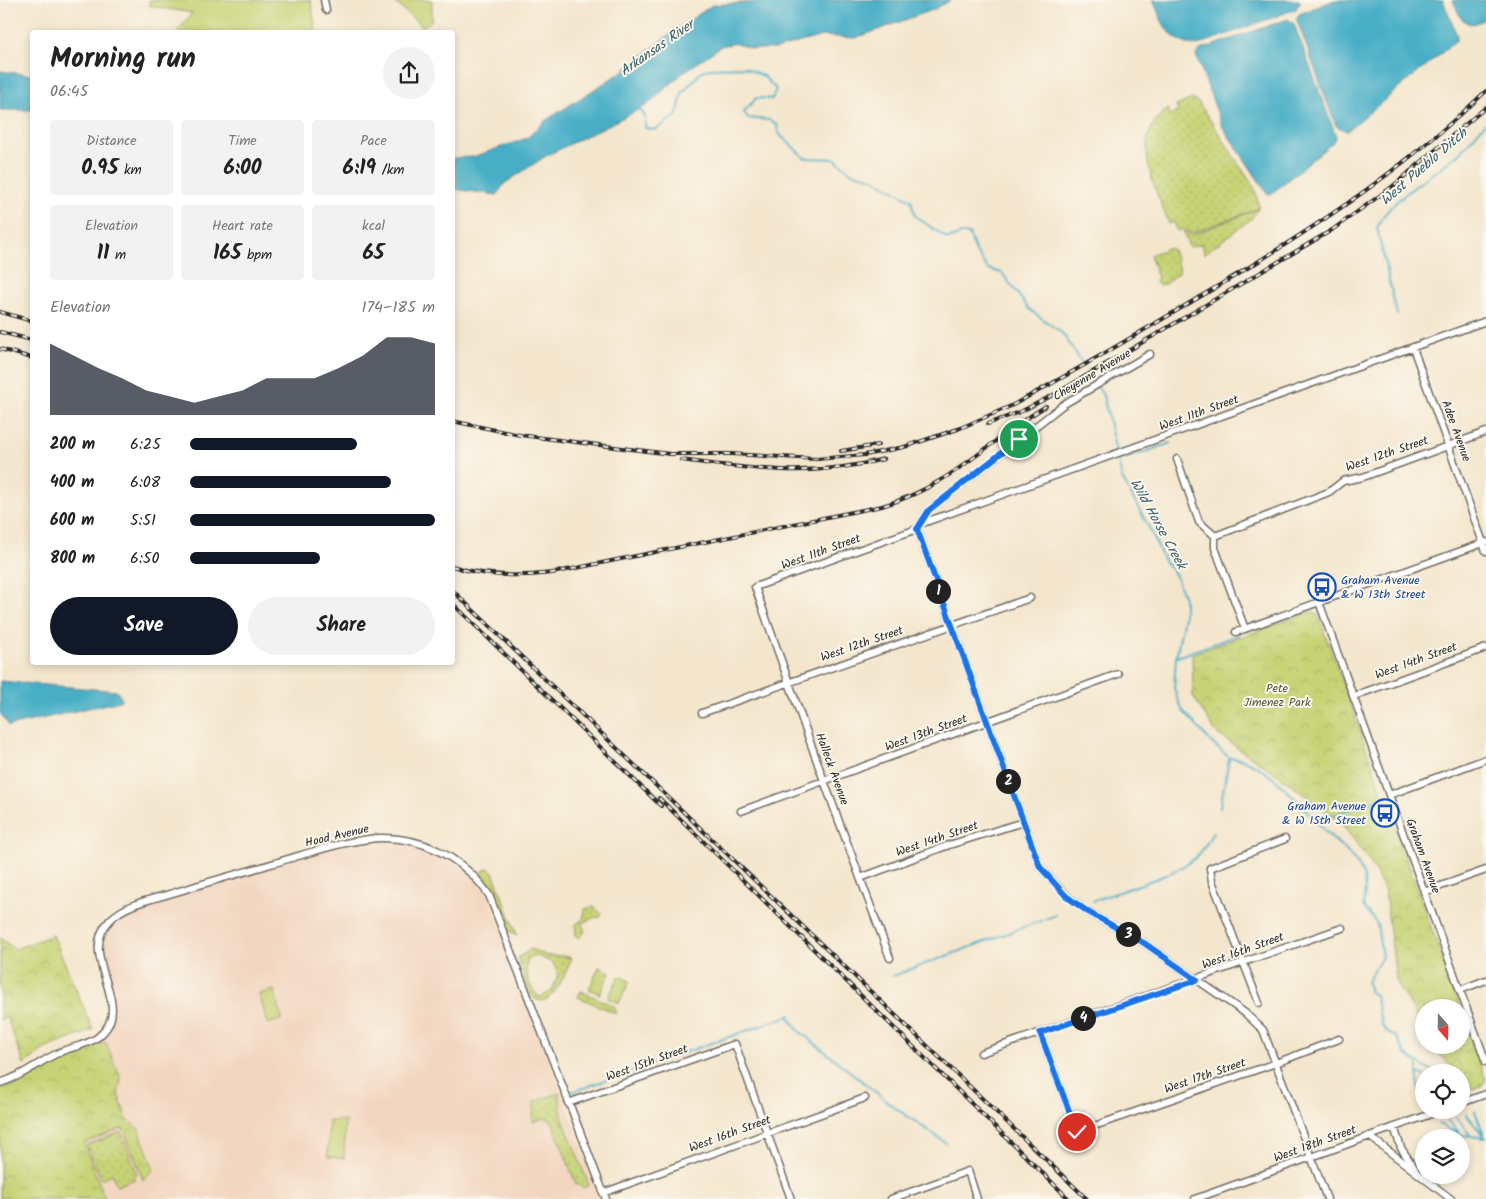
<!DOCTYPE html>
<meta charset="utf-8">
<style>
:root{--surface:#fff;--page:#f2f2f2;--text:#222;--muted:#767676;--accent:#111827}
body{margin:0;font-family:Kalam,sans-serif;background:var(--page);color:var(--text);height:100vh;display:flex;flex-direction:column;font-size:19px;white-space:nowrap}
*{box-sizing:border-box;margin:0}
p{font-size:16px;color:var(--muted)}
.icon{flex:none;width:28px;height:28px;fill:none;stroke:currentColor;stroke-width:2;stroke-linecap:round;stroke-linejoin:round}
.map{position:relative;flex:1;overflow:hidden}
.side{position:absolute;left:30px;top:30px;width:425px;height:635px;display:flex;flex-direction:column;background:var(--surface);border-radius:5px;box-shadow:0 2px 8px #0003}
.side>*{flex:none}
.needle{width:32px;rotate:160deg}
.tools{position:absolute;left:1415px;top:999px;display:grid;gap:10px}
.tools a{display:grid;place-items:center;width:55px;height:55px;border-radius:50%;background:var(--surface);box-shadow:0 2px 8px #0003;font-size:25px}
.pin{position:absolute;display:grid;place-items:center;width:42px;height:42px;color:#fff;margin:-21px;border:2px solid #fff;border-radius:50%;box-shadow:0 1px 5px #0007}
.km{position:absolute;width:25px;height:25px;margin:-12px;border-radius:50%;background:#222;color:#fff;font-size:14px;line-height:25px;text-align:center}
.round{display:grid;place-items:center;flex:none;width:52px;height:52px;border-radius:26px;background:var(--page)}
.headline{display:flex;align-items:center;justify-content:space-between;height:85px;padding:0 20px}
h1{font-size:28px;font-weight:600;line-height:38px}
.figures{display:grid;grid-template-columns:repeat(3,1fr);gap:8px;height:85px;padding:5px 20px}
.figures div{display:grid;align-content:center;border-radius:5px;background:var(--page);text-align:center}
.figures b{font-size:21px;font-weight:600}
.figures small{font-size:14px;font-weight:400}
.figures p{font-size:14px}
.chart{height:140px;padding:10px 20px}
.chart p{display:flex;justify-content:space-between}
.chart svg{width:100%;height:90px;margin-top:5px;fill:var(--accent);opacity:.7}
.cta{display:flex;gap:10px;margin-top:auto;padding:10px 20px}
.cta a{flex:1;height:58px;border-radius:30px;background:var(--accent);color:#fff;font-size:20px;font-weight:600;line-height:58px;text-align:center}
.cta a+a{background:var(--page);color:var(--text)}
ul{padding:0 20px;list-style:none;font-size:16px}
li{display:grid;grid-template-columns:80px 60px 1fr;align-items:center;height:38px}
li i{height:12px;border-radius:6px;background:var(--accent)}
.map>svg:first-child{display:block}
.built{fill:#f2d5be}
.grass{fill:url(#grass-dots);stroke:#787f50;fill-rule:evenodd}
.park{fill:url(#park-crowns);stroke:#787f50}
.garden{fill:#c6d374;stroke:#787f50}
.water{fill:#46aec6;stroke:#386c78}
.lines{fill:none;stroke-linecap:round;stroke-linejoin:round}
.stream{stroke:#46aec6;stroke-width:2}
.minor-casing{stroke:#716c64;stroke-width:9}
.minor{stroke:#fff;stroke-width:6}
.rail-casing{stroke:#2b2b2b;stroke-width:4}
.rail{stroke:#fbf7ec;stroke-width:2;stroke-dasharray:5.5;stroke-linecap:butt}
.route-casing{stroke:#fff;stroke-width:10}
.route{stroke:#1a73e8;stroke-width:6}
.labels{text-anchor:middle;dominant-baseline:central;stroke-width:4;stroke-linejoin:round;paint-order:stroke}
.street-label{font-size:12px;fill:#2b2b2b;stroke:#fbf7ec}
.transit-label{font-size:12px;fill:#164399;stroke:#fbf7ec;text-anchor:start}
.park-label{font-size:12px;fill:#52553d;stroke:#fbf7ec}
.water-label{font-size:14px;font-style:italic;fill:#365f69;stroke:#fbf7ec}
</style>
<div class="map">
<svg width="1486" height="1199" viewBox="0 0 1486 1199">
<defs>
<pattern id="grass-dots" width="8" height="8" patternUnits="userSpaceOnUse" patternTransform="scale(1.25)"><rect width="8" height="8" fill="#c6d374"/><path d="M2 2h.1M6 6h.1" fill="none" stroke="#aab565" stroke-width="1.8" stroke-linecap="round"/></pattern>
<pattern id="park-crowns" width="20" height="18" patternUnits="userSpaceOnUse" patternTransform="scale(1.25)"><rect width="20" height="18" fill="#c6d374"/><path d="M2 6a3 3 0 1 1 6 0M12 15a3 3 0 1 1 6 0" fill="none" stroke="#aab565"/></pattern>
</defs>
<rect width="100%" height="100%" fill="#fbf7ec"/>
<filter id="ink" filterUnits="userSpaceOnUse"><feTurbulence type="fractalNoise" baseFrequency=".02" numOctaves="2"/><feDisplacementMap in="SourceGraphic" scale="10" xChannelSelector="R" yChannelSelector="G"/><feConvolveMatrix kernelMatrix="1 2 1 2 8 2 1 2 1" color-interpolation-filters="sRGB"/></filter>
<filter id="wash" filterUnits="userSpaceOnUse"><feTurbulence type="fractalNoise" baseFrequency=".0096" numOctaves="4" result="noise"/><feDisplacementMap in="SourceGraphic" scale="20" xChannelSelector="R" yChannelSelector="G"/><feGaussianBlur stdDeviation="1.12" result="paint"/><feColorMatrix in="noise" values="0 0 0 0 0 0 0 0 0 0 0 0 0 0 0 0 0 1.4 0 .05"/><feComposite in="paint" operator="in"/></filter>
<g filter="url(#wash)">
<rect width="100%" height="100%" fill="#f4e6cd"/>
<path class="built" d="M370 839 414 842 464 867 489 896 601 1199H0V1088L21 1084 61 1056 103 1042 100 1036 111 1016 98 937 122 911 220 879Z"/>
<path class="grass" d="M1192 99 1199 103 1255 189 1259 208 1192 233 1183 229 1177 231 1174 222 1169 224C1156 189 1127 137 1168 109L1170 115 1178 112 1176 106Z
M1258 209 1251 219 1204 254 1202 244 1189 247 1183 231 1192 235Z
M1168 248 1173 250 1180 271 1165 284 1159 285 1154 281 1158 278 1150 255Z
M489 868 493 872 517 935 507 930 493 893 483 879V871Z
M594 907 602 914 599 918 596 917 582 923 585 932 579 938 576 935 575 925 583 919 585 909Z
M531 949 548 956H563L572 958C567 969 550 1016 532 996 525 987 522 969 518 958ZM535 955 553 963 558 974 552 991 541 997C531 994 524 970 527 961Z
M581 991 614 1006 617 1014 578 997Z
M559 1093 562 1117 589 1185 583 1188 576 1184 552 1121 545 1118 533 1122 534 1102Z
M121 1132 137 1174 133 1176 135 1179 117 1186 112 1174 101 1179 87 1145Z"/>
<path class="park" d="M1313 611 1318 615 1460 1007 1424 1008V1035L1413 1009 1400 990 1396 979 1385 892 1371 863 1341 823 1281 777 1216 733 1193 696 1192 654Z
M53 935 93 1030 44 1049 24 1065 7 1018 0 1020V938L15 949Z
M1461 1011 1486 1080 1481 1086 1472 1089 1461 1078V1072H1456L1431 1045H1461Z
M101 1043H106L121 1079 118 1094 127 1120 138 1128 154 1169 143 1180 123 1128 84 1143 105 1199H0V1088L21 1084 61 1056Z"/>
<path class="garden" d="M149 0H311L316 32H177L192 13 150 6Z
M392 0H432V20L423 27Z
M599 967 610 972 600 994 589 989Z
M619 976 630 981 619 1003 608 998Z
M274 990 282 1019 268 1024 259 994Z
M329 1121H345L344 1158 328 1157Z"/>
<path class="water" d="M785 0H951L935 9 856 38 822 36 776 49H752L735 43 721 46 684 72 646 106 546 156 504 184 497 195 453 189V158L476 156 527 138 545 121 623 71 666 37 712 5Z
M1153 0H1299L1300 2 1296 9 1195 46C1168 41 1162 23 1153 0Z
M1335 0H1443L1457 36 1456 41 1347 131 1336 126 1296 18 1299 14Z
M1453 0H1486V18C1465 32 1460 18 1453 0Z
M1288 19 1294 24 1336 136 1333 142 1271 194 1267 193 1222 126 1196 55 1200 50Z
M0 71 32 75V110H0Z
M0 681 117 691 122 699 120 701 9 726 0 713Z"/>
<g class="lines">
<path class="stream" d="M639 108 645 116V128L655 130 677 115 682 93 702 71 713 68 744 67 763 76 776 89 772 99 756 98 744 112 748 118 769 120 776 124 780 135 805 158 835 159 852 173 870 177 911 200 915 216 948 239 961 234H969L976 252 988 269 1002 273 1029 309 1063 334 1103 395 1122 478 1151 531 1164 561 1175 574 1184 598V617L1176 657 1174 688 1178 700 1183 711 1214 745 1230 758C1261 756 1304 808 1324 830 1337 844 1354 854 1362 872 1366 882 1365 896 1363 906L1377 924 1382 957 1367 982 1370 992 1375 995 1382 1025 1386 1031 1396 1036 1405 1054 1418 1063V1087L1424 1094
M1397 315 1377 228C1386 201 1437 173 1460 152 1469 144 1476 132 1486 123
M1118 461 1171 443
M1177 657 1238 635
M1220 808 1229 759
M1317 821 1387 796
M1093 901C1121 890 1173 877 1195 858 1203 851 1208 842 1213 832
M893 976 1056 915
M789 1017 798 1030 893 1106 946 1143
M1418 1063 1433 1072
M1418 1072 1424 1076
M1419 1090 1424 1102
M1461 1091 1463 1092
M572 1092 791 1015
M1475 1111 1484 1135
M1466 1114 1485 1137
M1456 1117 1471 1136
M1448 1121 1462 1135 1486 1138
M1438 1124 1460 1134"/>
</g>
</g>
<g filter="url(#ink)">
<g class="lines">
<g class="minor-casing">
<path id="minor" d="M324 0 326 10
M1413 348 1486 551
M1177 459 1199 522 1215 536
M920 524 1486 321
M917 529 1040 867 1067 896 1088 912 1144 943 1245 1013 1263 1030 1327 1199
M1215 536 1329 492 1343 481 1363 477 1486 432
M1215 536V548L1245 629
M1319 602 1486 1062
M1236 632 1486 542
M1354 696 1486 648
M702 713 1030 598
M1389 795 1486 759
M741 811 1118 674
M860 878 949 845 1023 822
M1424 892 1486 870
M890 958 824 781 755 587 917 529 929 510 1064 404 1150 354
M1460 990 1486 980
M1259 1003 1212 881 1210 868 1285 839
M1040 1033 1077 1132 1276 1063 1339 1039
M981 1053 1342 928
M0 1083C24 1076 38 1062 60 1052 72 1047 88 1045 98 1037 139 1005 73 956 111 919 126 904 153 899 173 893 205 883 238 874 271 864 303 855 336 843 369 839 379 837 389 838 399 839 435 843 469 865 489 895L606 1199
M568 1103 735 1044 791 1199
M1461 1103 1486 1094
M1394 1127 1401 1148 1415 1169
M1369 1136 1451 1199
M603 1193 865 1098
M891 1199 968 1171 977 1199
M1195 1199 1442 1110"/>
</g>
<use href="#minor" class="minor"/>
<g class="rail-casing">
<path id="rail" d="M0 312 32 321
M0 332 32 340
M0 349 32 358
M452 421 520 435 670 454H731L816 459 865 455 904 447 958 429 1011 406C1074 372 1136 335 1198 298 1302 236 1397 176 1486 91
M988 424 1022 411 1057 393 1332 230 1393 186 1486 107
M841 451 878 445
M681 460C754 469 811 478 884 459
M452 566C485 577 518 577 552 573L882 506C952 486 986 442 1046 406
M452 590 1087 1199
M452 603 661 806
M659 798 1069 1199"/>
</g>
<use href="#rail" class="rail"/>
</g>
</g>
<g class="lines" filter="url(#ink)">
<g class="route-casing">
<path id="route" d="M1019 439 929 510 917 529 1040 867 1066 896 1088 912 1144 943 1197 980 1040 1033 1077 1132"/>
</g>
<use href="#route" class="route"/>
</g>
<defs>
<g id="bus-ring" transform="scale(1.4375)"><circle r="9.5" fill="#fbf7ec" stroke="#1a4fb4" stroke-width="1.5"/><path d="M-5-6H5V4H4V6H2V4H-2V6H-4V4H-5ZM-3.5-4V0h7V-4ZM-3.5 1.2v1.5H-2V1.2ZM2 1.2v1.5H3.5V1.2Z" fill="#1a4fb4"/></g>
</defs>
<g fill-rule="evenodd">
<use href="#bus-ring" x="1322" y="587"/>
<use href="#bus-ring" x="1385" y="813"/>
</g>
<g class="labels">
<g class="street-label">
<text transform="translate(1092 375) rotate(-31)">Cheyenne Avenue</text>
<text transform="translate(1199 413) rotate(-20)">West 11th Street</text>
<text transform="translate(1456 431) rotate(70)">Adee Avenue</text>
<text transform="translate(1387 454) rotate(-19)">West 12th Street</text>
<text transform="translate(821 552) rotate(-20)">West 11th Street</text>
<text transform="translate(862 644) rotate(-19)">West 12th Street</text>
<text transform="translate(1416 661) rotate(-20)">West 14th Street</text>
<text transform="translate(926 733) rotate(-20)">West 13th Street</text>
<text transform="translate(832 769) rotate(70)">Halleck Avenue</text>
<text transform="translate(337 836) rotate(-13)">Hood Avenue</text>
<text transform="translate(937 839) rotate(-19)">West 14th Street</text>
<text transform="translate(1423 856) rotate(70)">Graham Avenue</text>
<text transform="translate(1243 951) rotate(-20)">West 16th Street</text>
<text transform="translate(647 1063) rotate(-20)">West 15th Street</text>
<text transform="translate(1205 1076) rotate(-19)">West 17th Street</text>
<text transform="translate(730 1134) rotate(-20)">West 16th Street</text>
<text transform="translate(1315 1144) rotate(-20)">West 18th Street</text>
</g>
<g class="transit-label">
<text x="1341" y="580">Graham Avenue<tspan x="1341" dy="14">&amp; W 13th Street</tspan></text>
<text x="1366" y="806" text-anchor="end">Graham Avenue<tspan x="1366" dy="14">&amp; W 15th Street</tspan></text>
</g>
<g class="park-label">
<text x="1277" y="688">Pete<tspan x="1277" dy="14">Jimenez Park</tspan></text>
</g>
<g class="water-label">
<text transform="translate(657 48) rotate(-35)">Arkansas River</text>
<text transform="translate(1424 167) rotate(-41)">West Pueblo Ditch</text>
<text transform="translate(1158 524) rotate(61)">Wild Horse Creek</text>
</g>
</g>
</svg>
<div class="tools">
<a><svg class="needle" viewBox="-14 -14 28 28"><path d="M0-13l5 13h-10z" fill="#e53935"/><path d="M0 13l5-13h-10z" fill="#767676"/></svg></a>
<a><svg class="icon" aria-label="locate" viewBox="0 0 24 24"><circle cx="12" cy="12" r="6"/><path d="M12 2v4M12 18v4M2 12h4M18 12h4"/></svg></a>
<a><svg class="icon" aria-label="layers" viewBox="0 0 24 24"><path d="M12 4l9 5-9 5-9-5zM3 14l9 5 9-5"/></svg></a>
</div>
<div class="pin" style="left:1019px;top:439px;background:#1e9e55"><svg class="icon" aria-label="arrive" viewBox="0 0 24 24"><path d="M6 21V4h12l-3 4 3 4H6"/></svg></div>
<div class="pin" style="left:1077px;top:1132px;background:#d93025"><svg class="icon" aria-label="check" viewBox="0 0 24 24"><path d="M5 12l5 5 9-10"/></svg></div>
<b class="km" style="left:938px;top:591px">1</b>
<b class="km" style="left:1008px;top:781px">2</b>
<b class="km" style="left:1128px;top:934px">3</b>
<b class="km" style="left:1083px;top:1018px">4</b>
<section class="side">
<div class="headline"><div><h1>Morning run</h1><p>06:45</p></div><a class="round"><svg class="icon" aria-label="share" viewBox="0 0 24 24"><path d="M12 15V3M7 8l5-5 5 5M5 13v7h14v-7"/></svg></a></div>
<div class="figures">
<div><p>Distance</p><b>0.95<small> km</small></b></div>
<div><p>Time</p><b>6:00</b></div>
<div><p>Pace</p><b>6:19<small> /km</small></b></div>
</div>
<div class="figures">
<div><p>Elevation</p><b>11<small> m</small></b></div>
<div><p>Heart rate</p><b>165<small> bpm</small></b></div>
<div><p>kcal</p><b>65</b></div>
</div>
<div class="chart"><p><span>Elevation</span>174–185 m</p>
<svg viewBox="0 0 160 44" preserveAspectRatio="none"><path d="M0 44V9L10 15L20 21L30 26L40 32L50 35L60 38L70 35L80 32L90 26L100 26L110 26L120 21L130 15L140 6L150 6L160 9V44z"/></svg>
</div>
<ul>
<li><b>200 m</b>6:25<i style="width:68%"></i></li>
<li><b>400 m</b>6:08<i style="width:82%"></i></li>
<li><b>600 m</b>5:51<i style="width:100%"></i></li>
<li><b>800 m</b>6:50<i style="width:53%"></i></li>
</ul>
<div class="cta"><a>Save</a><a>Share</a></div>
</section>
</div>
